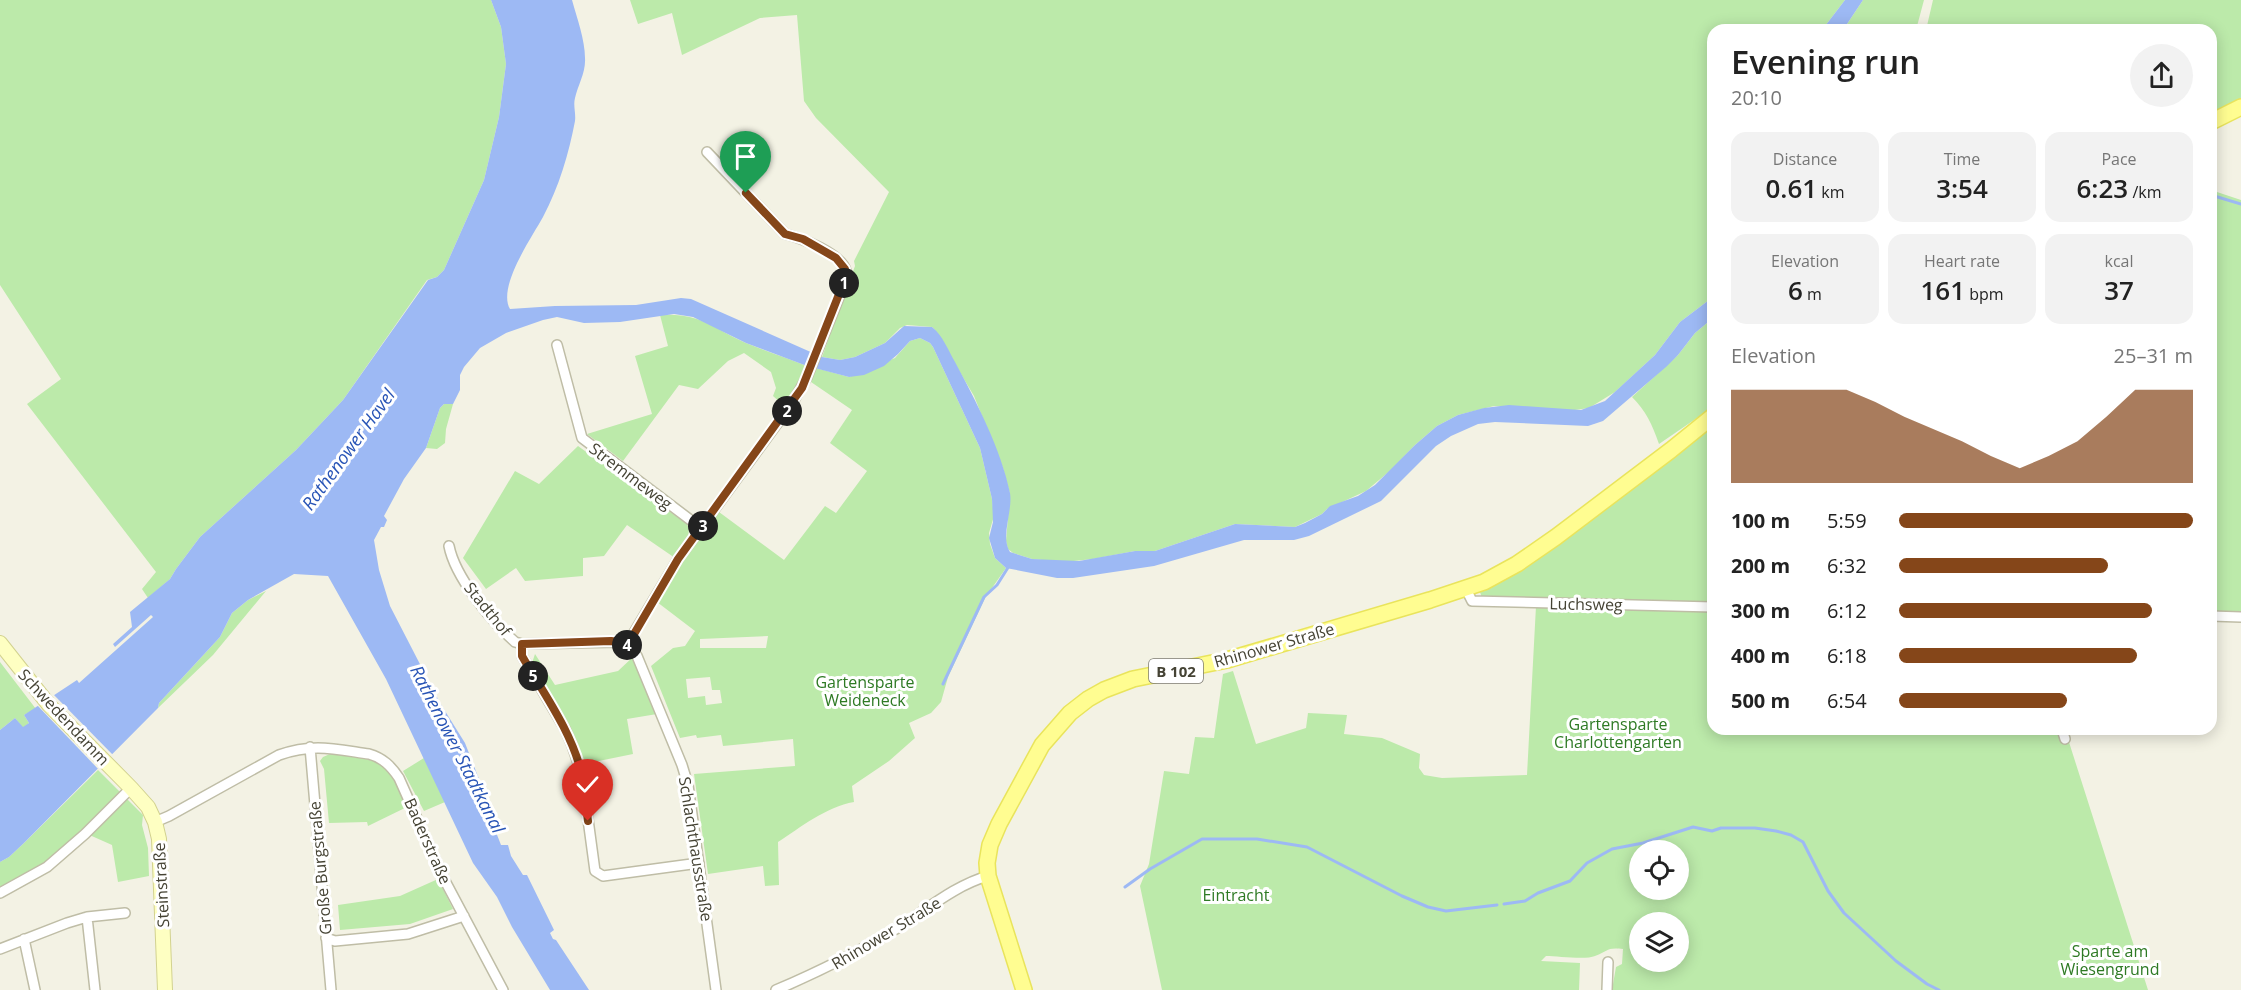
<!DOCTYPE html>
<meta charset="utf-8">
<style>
:root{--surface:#fff;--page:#f2f2f2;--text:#222;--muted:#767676;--accent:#854619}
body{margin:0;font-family:"Open Sans",sans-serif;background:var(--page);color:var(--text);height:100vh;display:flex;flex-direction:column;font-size:22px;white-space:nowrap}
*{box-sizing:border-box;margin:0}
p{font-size:20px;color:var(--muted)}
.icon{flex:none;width:33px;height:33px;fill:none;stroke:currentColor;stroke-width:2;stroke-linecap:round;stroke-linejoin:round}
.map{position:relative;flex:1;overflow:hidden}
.panel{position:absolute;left:1707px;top:24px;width:510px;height:711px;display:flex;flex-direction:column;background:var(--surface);border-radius:18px;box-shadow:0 3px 15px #0003}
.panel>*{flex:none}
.fabs{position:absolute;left:1629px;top:840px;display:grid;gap:12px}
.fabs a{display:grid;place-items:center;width:60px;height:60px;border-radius:50%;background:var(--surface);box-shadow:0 3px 15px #0003;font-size:30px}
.pin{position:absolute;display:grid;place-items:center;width:51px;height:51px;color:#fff;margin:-62px -26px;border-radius:50% 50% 50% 0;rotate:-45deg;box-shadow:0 0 6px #0007}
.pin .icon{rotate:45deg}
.km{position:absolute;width:30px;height:30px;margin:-15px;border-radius:50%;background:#222;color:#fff;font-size:16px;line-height:30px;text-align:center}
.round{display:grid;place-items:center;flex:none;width:63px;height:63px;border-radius:32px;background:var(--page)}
.head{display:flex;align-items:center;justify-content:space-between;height:102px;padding:0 24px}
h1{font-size:33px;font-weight:600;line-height:45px}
.figures{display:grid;grid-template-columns:repeat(3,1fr);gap:9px;height:102px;padding:6px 24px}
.figures div{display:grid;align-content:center;border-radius:15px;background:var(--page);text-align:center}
.figures b{font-size:26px;font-weight:600}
.figures small{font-size:16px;font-weight:400}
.figures p{font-size:16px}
.chart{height:168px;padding:12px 24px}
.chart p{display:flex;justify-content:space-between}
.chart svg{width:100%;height:108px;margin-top:6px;fill:var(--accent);opacity:.7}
ul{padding:0 24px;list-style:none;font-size:20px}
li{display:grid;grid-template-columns:96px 72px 1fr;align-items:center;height:45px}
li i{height:15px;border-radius:8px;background:var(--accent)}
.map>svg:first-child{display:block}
.green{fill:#bceaaa;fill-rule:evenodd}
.water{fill:#9db9f4}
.pier{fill:#f3f2e4}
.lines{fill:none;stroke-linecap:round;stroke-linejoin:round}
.stream{stroke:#9db9f4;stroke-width:3}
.minor-casing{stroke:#bfbda6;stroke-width:12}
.secondary-casing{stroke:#d2d28f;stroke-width:16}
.primary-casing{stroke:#e9e45c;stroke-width:18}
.minor{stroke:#fff;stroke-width:9}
.secondary{stroke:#feffc2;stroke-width:14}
.primary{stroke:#fffd91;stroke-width:15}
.route-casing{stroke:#fff;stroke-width:12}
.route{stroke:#854619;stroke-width:8}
.labels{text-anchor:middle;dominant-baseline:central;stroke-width:6;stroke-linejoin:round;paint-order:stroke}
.shield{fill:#fff;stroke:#7d7b71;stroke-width:1.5}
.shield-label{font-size:15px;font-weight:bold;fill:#454334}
.street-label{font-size:16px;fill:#454334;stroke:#fff}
.park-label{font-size:16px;fill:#2e7a24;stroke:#fff}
.water-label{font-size:18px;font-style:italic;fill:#2854b6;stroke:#fff}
</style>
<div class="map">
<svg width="2241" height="990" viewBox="0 0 2241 990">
<rect width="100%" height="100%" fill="#f3f2e4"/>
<path class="green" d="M0 0H491L501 27 506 64 499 117 484 180 444 270 437 277 427 280 343 400 296 450 200 537 176 569 170 579 148 598 142 589 156 572 27 404 61 379 0 285Z
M630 0H1845L1822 30H1713V297L1680 322 1655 355 1615 392 1589 408 1568 411 1494 406 1458 415 1437 426 1415 445 1391 470 1366 491 1327 509 1322 514 1295 527 1235 524 1155 551H1135L1093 559 1064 562 1032 559 1013 553 1008 549 1006 541 1010 494 1003 468 974 396 935 330 932 327 907 325 900 328 885 343 855 357 840 360 822 357 855 266 854 261 889 192 816 118 804 101 797 15 760 18 682 55 672 13 638 24Z
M1863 0H1924L1916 30H1843Z
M1933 0H2241V101L2211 114V30H1926Z
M2211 190 2241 200V613L2211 612Z
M660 315C699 312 713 328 746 343 766 351 787 358 807 366L797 388 784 406 773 396 776 388 771 372 744 353 728 361 698 389 679 385 623 461 587 434 652 414 635 356 668 346Z
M1713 318V407L1659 444C1652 424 1646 411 1632 397L1678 355 1695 333Z
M920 338 930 343 933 347 980 448 992 499 994 516 989 533 990 544 995 558 1006 568 985 598 948 677 941 702 931 713 909 723 915 738 889 761 852 786 854 802C826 807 801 827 778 842L779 885 765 886 763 866 708 874 694 774 795 766 793 739 723 746 721 735 697 738 696 735 680 738 651 666 673 648 685 646 695 631 657 602 693 546 719 512 784 560 825 506 836 513 867 471 830 443 852 410 811 382 816 368 849 377 895 358 910 341ZM768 636 766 648H700V639ZM710 677 712 690H720L722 703 706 705 705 696 688 698 686 679Z
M444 404H453L446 429 445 443 437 449 426 448 440 408Z
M1713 425V604L1482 598 1480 592 1513 574 1612 503 1617 501Z
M578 446 687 524C693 537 682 547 675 558L627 525 604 556 583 558V576L525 581 516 568 486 589 463 558 515 471 539 484Z
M266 591 213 655 158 708 159 703 220 637 232 613 248 600Z
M1536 606 1713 610V729H2059L2068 739 2148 990H1612L1616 967 1622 964 1623 949C1606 947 1609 951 1595 956 1586 960 1557 956 1546 956L1541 961 1580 963 1579 990H1162L1140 886 1149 864 1164 771 1189 774 1195 737 1214 738 1223 674 1233 671 1256 744 1306 728 1308 713 1347 715 1344 734 1382 738 1420 754 1419 768 1424 775 1442 778 1527 775ZM1640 850H1678V890H1640ZM1640 922H1678V962H1640Z
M535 654 555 685 618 671 633 657 657 714 627 719 633 754 584 764 569 726 531 666Z
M0 662 36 709 24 715 29 723 23 728 15 718 0 730Z
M330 754C384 760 384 759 409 806L368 826 367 822 329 823 324 769 320 761 323 757Z
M424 758 445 802 424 811 403 771Z
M98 770 143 815 142 825 148 848 149 876 118 882 112 845 85 833 47 861 0 887V862L9 857 24 843Z
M438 879 453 909 410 924 340 930 338 905 400 896Z"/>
<path class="water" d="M491 0H572C577 18 585 40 585 58 586 72 578 85 575 98 573 106 576 113 575 121 569 153 559 187 543 217 532 237 497 287 510 309L555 306 636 305 681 298 691 299 822 357 840 360 855 357 885 343 904 326 932 327C943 336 948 350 955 362 976 401 1001 449 1010 493 1013 512 1000 536 1010 552L1032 559 1079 561 1135 551H1155L1235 524 1295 527 1305 523 1322 514 1330 506 1358 496 1375 485 1415 445 1437 426 1458 415 1484 408 1509 405 1581 410 1605 401 1655 355 1680 322 1713 297V318L1695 333 1678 355 1666 367 1603 421 1588 426 1495 422 1478 424 1451 436 1436 446 1381 501 1309 536 1294 540H1244L1154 566 1073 578H1057L1006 568 995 558 989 538 993 522 992 499 980 448 933 347 930 343 920 338 910 341 898 354 884 366 864 375 849 377 807 366 746 343 693 317 674 314 620 322 584 323 557 317 543 320 506 333 480 348 464 367 460 375V390L453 404H444L440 408 426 448 404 479 384 516 387 520 384 527H381L374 540 379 570 390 606 440 703 465 743 486 797 485 804 501 845H508L511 856 523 875H527L554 930 550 933 553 939 556 940 589 990H550L512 927 497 897 473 863 386 679 328 576 294 574 248 600 232 613 220 637 159 703 158 708 24 843 9 857 0 862V730L15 718 23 727 29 723 24 715 77 680 79 683 153 617 151 615 115 647 113 644 132 627 130 612 170 579 176 569 200 537 296 450 343 400 428 280 437 277 444 270 484 180 499 117 506 64 501 27Z
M1845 0H1863L1843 30H1822Z"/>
<path class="pier" d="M53 694 113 755 101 772 37 705Z"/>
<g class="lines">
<path class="stream" d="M2211 195 2241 204
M943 684 984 597 997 585 1009 566
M1125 887 1150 869 1202 839H1257L1307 847 1402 896 1428 907 1446 911 1497 905
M1504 904 1525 901 1538 893 1570 881 1587 863 1612 849 1643 843 1693 827 1712 831 1721 828H1755L1776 831 1791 835 1803 842 1828 891 1844 913 1896 961 1927 984 1939 990"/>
<g class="minor-casing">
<path id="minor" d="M557 345 582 438 701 528
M449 546C455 577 491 621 515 642L522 644 619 642 632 650 637 656 682 765 688 785 716 990
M1466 589 1472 601 1713 607
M2211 616 2241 617
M522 644V656L565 729 572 745 582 775 595 871 603 876 699 863
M626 646 678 559 793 402 807 377 842 290C844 284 847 277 846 271 842 254 801 238 785 234L707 152
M2062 729 2065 739
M310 747 331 990
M155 822 169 816 279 755C313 743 334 749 369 754 383 758 391 766 399 778L443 877 503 990
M0 893 47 867 85 834 131 788
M87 917 95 990
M326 938 335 941 408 934 464 916
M24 939 35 990
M0 949 67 923 87 917 125 913
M776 990C818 972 857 953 896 929 925 911 955 885 988 876
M1607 990 1608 962"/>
</g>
<g class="secondary-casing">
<path id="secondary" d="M0 643 49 705 131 788 148 807 155 822 159 839 165 990"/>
</g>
<g class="primary-casing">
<path id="primary" d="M2211 122 2241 107
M1024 990 988 876 987 863 990 845 999 824 1042 745 1070 713 1088 699 1104 690 1133 679 1227 660 1430 600 1484 582 1517 564 1556 537 1671 450 1713 416"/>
</g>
<use href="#minor" class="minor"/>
<use href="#secondary" class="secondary"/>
<use href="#primary" class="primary"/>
</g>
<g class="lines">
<g class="route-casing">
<path id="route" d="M588 821C586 806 585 790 582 775 572 732 544 694 522 656V644L611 641 619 642 627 646 678 559 802 388 845 279V269L836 258 803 239 785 234 746 193"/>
</g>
<use href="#route" class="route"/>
</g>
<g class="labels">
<rect class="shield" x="1149" y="659" width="54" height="24" rx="4.5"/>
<g class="shield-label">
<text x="1176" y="671">B 102</text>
</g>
<g class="street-label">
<text transform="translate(631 476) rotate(37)">Stremmeweg</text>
<text transform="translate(1586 604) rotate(1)">Luchsweg</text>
<text transform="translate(488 609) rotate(51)">Stadthof</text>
<text transform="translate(1274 645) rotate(-16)">Rhinower Straße</text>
<text transform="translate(64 717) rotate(47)">Schwedendamm</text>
<text transform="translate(428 841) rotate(66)">Baderstraße</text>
<text transform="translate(696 849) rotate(81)">Schlachthausstraße</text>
<text transform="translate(320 868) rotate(-95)">Große Burgstraße</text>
<text transform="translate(161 885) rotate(-93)">Steinstraße</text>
<text transform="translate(886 933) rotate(-31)">Rhinower Straße</text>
</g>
<g class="park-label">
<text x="865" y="682">Gartensparte<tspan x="865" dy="18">Weideneck</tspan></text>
<text x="1618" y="724">Gartensparte<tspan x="1618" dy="18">Charlottengarten</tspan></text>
<text x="1236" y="895">Eintracht</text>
<text x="2110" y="951">Sparte am<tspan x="2110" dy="18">Wiesengrund</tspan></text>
</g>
<g class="water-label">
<text transform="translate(348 449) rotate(-54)">Rathenower Havel</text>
<text transform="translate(458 749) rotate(63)">Rathenower Stadtkanal</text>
</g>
</g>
</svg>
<div class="fabs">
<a><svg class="icon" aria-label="locate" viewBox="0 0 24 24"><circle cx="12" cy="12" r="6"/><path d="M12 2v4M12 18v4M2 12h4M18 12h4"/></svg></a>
<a><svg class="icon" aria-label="layers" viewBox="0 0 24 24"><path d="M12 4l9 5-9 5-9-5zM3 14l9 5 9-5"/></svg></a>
</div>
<div class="pin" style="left:746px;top:193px;background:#1e9e55"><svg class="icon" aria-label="arrive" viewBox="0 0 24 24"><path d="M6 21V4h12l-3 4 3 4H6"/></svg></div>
<div class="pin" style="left:588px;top:821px;background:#d93025"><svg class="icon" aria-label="check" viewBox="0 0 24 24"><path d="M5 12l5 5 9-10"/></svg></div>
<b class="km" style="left:844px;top:283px">1</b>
<b class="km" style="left:787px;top:411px">2</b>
<b class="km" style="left:703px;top:526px">3</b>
<b class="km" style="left:627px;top:645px">4</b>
<b class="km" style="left:533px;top:676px">5</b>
<section class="panel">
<div class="head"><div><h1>Evening run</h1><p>20:10</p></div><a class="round"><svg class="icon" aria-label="share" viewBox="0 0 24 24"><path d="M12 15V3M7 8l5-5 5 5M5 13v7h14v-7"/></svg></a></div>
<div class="figures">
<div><p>Distance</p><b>0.61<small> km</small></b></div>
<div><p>Time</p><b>3:54</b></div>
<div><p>Pace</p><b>6:23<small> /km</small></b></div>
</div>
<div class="figures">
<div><p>Elevation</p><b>6<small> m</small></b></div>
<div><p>Heart rate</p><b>161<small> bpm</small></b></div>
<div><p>kcal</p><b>37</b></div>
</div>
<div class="chart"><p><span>Elevation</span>25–31 m</p>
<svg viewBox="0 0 160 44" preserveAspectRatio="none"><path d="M0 44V6L10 6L20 6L30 6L40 6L50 11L60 17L70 22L80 27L90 33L100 38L110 33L120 27L130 17L140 6L150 6L160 6V44z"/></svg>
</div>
<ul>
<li><b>100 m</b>5:59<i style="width:100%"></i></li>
<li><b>200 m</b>6:32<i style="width:71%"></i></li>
<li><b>300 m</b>6:12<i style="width:86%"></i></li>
<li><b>400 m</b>6:18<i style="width:81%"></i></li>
<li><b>500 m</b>6:54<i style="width:57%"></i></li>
</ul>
</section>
</div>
